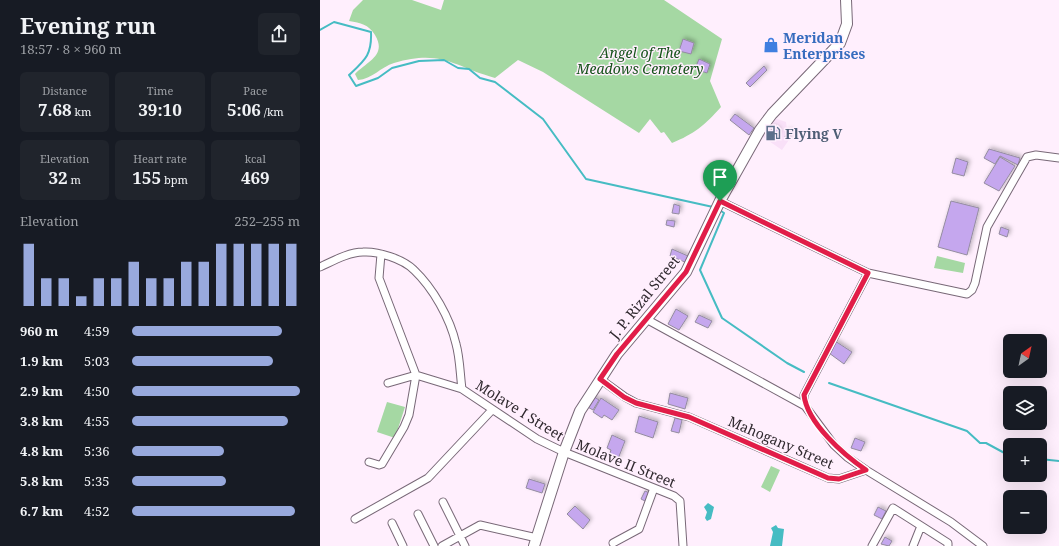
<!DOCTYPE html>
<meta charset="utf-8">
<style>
:root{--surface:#171b24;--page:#20242c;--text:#f1f3f6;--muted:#9ea1a6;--accent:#98a9dd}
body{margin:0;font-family:"Noto Serif",serif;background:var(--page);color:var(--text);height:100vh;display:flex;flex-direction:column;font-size:15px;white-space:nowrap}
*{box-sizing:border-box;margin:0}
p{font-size:13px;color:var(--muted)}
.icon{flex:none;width:22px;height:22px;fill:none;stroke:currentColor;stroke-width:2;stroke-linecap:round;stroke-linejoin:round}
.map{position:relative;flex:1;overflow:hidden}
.panel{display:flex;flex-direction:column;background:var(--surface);width:320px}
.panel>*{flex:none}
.needle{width:26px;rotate:33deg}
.fabs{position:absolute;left:683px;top:334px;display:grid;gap:8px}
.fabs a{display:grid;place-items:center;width:44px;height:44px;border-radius:6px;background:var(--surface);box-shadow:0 4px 16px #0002;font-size:20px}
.pin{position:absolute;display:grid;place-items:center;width:34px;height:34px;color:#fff;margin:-41px -17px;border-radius:50% 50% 50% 0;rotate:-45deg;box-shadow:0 0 4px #0007}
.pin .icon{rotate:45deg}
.round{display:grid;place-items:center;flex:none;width:42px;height:42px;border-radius:6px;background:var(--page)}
.headline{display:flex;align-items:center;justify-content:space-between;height:68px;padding:0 20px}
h1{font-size:22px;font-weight:700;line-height:30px}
.metrics{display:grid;grid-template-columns:repeat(3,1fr);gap:6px;height:68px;padding:4px 20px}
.metrics div{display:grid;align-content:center;border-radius:6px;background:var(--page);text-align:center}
.metrics b{font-size:17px;font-weight:700}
.metrics small{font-size:11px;font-weight:400}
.metrics p{font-size:11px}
.chart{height:112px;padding:8px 20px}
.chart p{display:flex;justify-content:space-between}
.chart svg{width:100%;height:72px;margin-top:4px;stroke:var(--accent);stroke-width:6}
ul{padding:0 20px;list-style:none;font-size:13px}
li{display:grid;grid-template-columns:64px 48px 1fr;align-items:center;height:30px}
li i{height:10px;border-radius:5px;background:var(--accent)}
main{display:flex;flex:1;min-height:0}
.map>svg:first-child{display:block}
.built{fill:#f9e0f8}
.green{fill:#a5d8a3}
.water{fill:#46bcc3}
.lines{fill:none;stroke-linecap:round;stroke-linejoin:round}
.stream{stroke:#46bcc3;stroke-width:2}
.building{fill:#c5a7ee;stroke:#948ca0;filter:url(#shadow)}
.street-casing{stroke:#786877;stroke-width:9}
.secondary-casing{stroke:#786877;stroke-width:12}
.street{stroke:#fff;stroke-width:7}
.secondary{stroke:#fff;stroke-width:10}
.route-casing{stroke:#fff;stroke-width:8}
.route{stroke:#e11d48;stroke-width:5}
.labels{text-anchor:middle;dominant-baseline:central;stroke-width:3;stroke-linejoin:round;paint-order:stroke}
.shop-label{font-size:14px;font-weight:bold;fill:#366cbe;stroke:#ffeffd;text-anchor:start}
.park-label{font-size:14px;font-style:italic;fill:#155219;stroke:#ffeffd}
.service-label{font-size:14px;font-weight:bold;fill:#4e5e75;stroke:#ffeffd;text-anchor:start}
.street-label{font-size:14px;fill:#30292f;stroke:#ffeffd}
</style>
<main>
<section class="panel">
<div class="headline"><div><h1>Evening run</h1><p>18:57 · 8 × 960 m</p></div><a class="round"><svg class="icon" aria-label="share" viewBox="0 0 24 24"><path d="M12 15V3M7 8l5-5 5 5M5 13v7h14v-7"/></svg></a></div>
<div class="metrics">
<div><p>Distance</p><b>7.68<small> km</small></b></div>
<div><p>Time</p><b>39:10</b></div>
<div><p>Pace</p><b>5:06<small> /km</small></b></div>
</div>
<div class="metrics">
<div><p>Elevation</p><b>32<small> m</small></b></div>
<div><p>Heart rate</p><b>155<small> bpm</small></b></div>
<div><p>kcal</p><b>469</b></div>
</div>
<div class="chart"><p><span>Elevation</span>252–255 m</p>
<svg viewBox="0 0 160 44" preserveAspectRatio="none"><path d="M5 44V6M15 44V27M25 44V27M35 44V38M45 44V27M55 44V27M65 44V17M75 44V27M85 44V27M95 44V17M105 44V17M115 44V6M125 44V6M135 44V6M145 44V6M155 44V6"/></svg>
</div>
<ul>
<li><b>960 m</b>4:59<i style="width:89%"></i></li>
<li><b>1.9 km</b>5:03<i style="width:84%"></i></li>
<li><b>2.9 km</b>4:50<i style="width:100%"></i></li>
<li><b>3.8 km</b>4:55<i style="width:93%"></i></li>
<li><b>4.8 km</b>5:36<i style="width:55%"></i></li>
<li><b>5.8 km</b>5:35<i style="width:56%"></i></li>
<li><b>6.7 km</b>4:52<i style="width:97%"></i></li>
</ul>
</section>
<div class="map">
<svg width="739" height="546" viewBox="0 0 739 546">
<defs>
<filter id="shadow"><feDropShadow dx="2" dy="-2" stdDeviation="2" flood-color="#0004"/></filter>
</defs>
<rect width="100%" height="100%" fill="#ffeffd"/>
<path class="built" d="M454 118 466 122 467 129 475 131 462 150 443 137Z"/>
<path class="green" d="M43 0H92L121 10 124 0H344L402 39 390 81 401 107C385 125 374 134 352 143L344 132 341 133 330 119 319 133 223 72 198 60 175 78C133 66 121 49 74 63 61 67 52 79 38 80L35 74C48 61 67 55 55 35 48 24 41 23 29 21L33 10Z
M617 256 645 263 643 273 614 268Z
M67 402 85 407 75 438 57 432Z
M451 466 460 470 450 492 441 487Z"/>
<path class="water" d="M388 503 394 507 391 519 387 521 385 518 387 512 384 507Z
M456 525 458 528 464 529 462 546H450L453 532 451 528Z"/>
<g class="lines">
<path class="stream" d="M0 30 14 22 51 32C52 55 45 60 29 75L36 86 58 78 72 68 99 61 124 60 138 68 149 69 160 78 175 82 223 119 266 179 393 207
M401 211 404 213 380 270 402 318 467 363 484 372
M509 383 647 431 660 443H666L690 456
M720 459 739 461"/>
</g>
<path class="building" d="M363 39 374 43 371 54 359 51Z
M379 59 390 64 387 73 375 69Z
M444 66 447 70 430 87 426 83Z
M415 114 434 128 429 135 410 120Z
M453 127 459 131 454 139 448 136Z
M469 130 472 133 468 139 465 137Z
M669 149 700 158 698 165 680 156 675 164 664 158Z
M680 157 695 166 679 191 664 183Z
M636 158 648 162 644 176 632 173Z
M631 201 659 208 647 255 618 247Z
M354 204 360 206 359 214 352 213Z
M347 220 355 221 354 227 346 225Z
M681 227 689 230 687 237 679 234Z
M352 249 368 256 365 262 350 256Z
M356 309 368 316 359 330 348 324Z
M379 315 392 321 388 328 375 322Z
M515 341 532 352 524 364 509 353Z
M350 393 368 398 365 409 348 404Z
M273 396 279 400 273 410 266 406Z
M281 398 299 410 292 420 284 415 282 418 273 412Z
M319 416 338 422 333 438 315 432Z
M355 418 362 420 359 433 351 431Z
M292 435 305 441 298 459 289 456 291 450 287 448Z
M535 438 545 442 541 451 531 448Z
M209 479 225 484 222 493 206 488Z
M325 491 332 494 329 503 321 499Z
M255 506 270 520 263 529 247 514Z
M558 507 566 511 562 519 554 515Z
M565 537 572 541 569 546 561 544Z"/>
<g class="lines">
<g class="street-casing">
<path id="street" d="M400 201 548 273 647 294 652 290 655 283 667 227 707 157 716 155 739 158
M0 267C13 261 29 252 43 252 58 251 83 259 94 270 113 288 130 318 136 344 140 358 140 374 142 389
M548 273 484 395 485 406 514 445 527 457 546 470 631 522 663 546
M326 319 485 406
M280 379 305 397 316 403 369 417 508 478 519 479 546 470
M68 383 96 375 142 389 217 439 244 452 354 496 360 501 363 546
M49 462 59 465 62 464 84 427 89 415 96 375 59 278 61 254
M123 502 145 546
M98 514 114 546
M35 519 108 478 172 410
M72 523 83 546
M293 543 319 529 334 488
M122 546 160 525 217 538
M552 546 573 508 628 543V546
M593 546 601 526"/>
</g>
<g class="secondary-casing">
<path id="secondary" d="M214 546 244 452 260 411 297 354 366 272 400 201 440 130 452 114 520 43 527 24 526 0"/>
</g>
<use href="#street" class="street"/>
<use href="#secondary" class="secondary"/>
</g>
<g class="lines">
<g class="route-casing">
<path id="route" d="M400 201 548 273 484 395C487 423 524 455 546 470L519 479 508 478 369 417 316 403 304 397 280 379 297 354 366 272Z"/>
</g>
<use href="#route" class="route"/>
</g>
<defs>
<g id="shop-bare" transform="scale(1.2)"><path d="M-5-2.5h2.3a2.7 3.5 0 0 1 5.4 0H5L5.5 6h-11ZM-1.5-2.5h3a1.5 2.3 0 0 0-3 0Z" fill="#3f7fe0" stroke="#ffeffd" stroke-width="2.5" paint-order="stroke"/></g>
<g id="fuel-bare" transform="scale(1.2)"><path d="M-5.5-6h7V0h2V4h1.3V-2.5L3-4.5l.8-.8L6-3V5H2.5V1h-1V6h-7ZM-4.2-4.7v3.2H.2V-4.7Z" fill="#5c6f8a" stroke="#ffeffd" stroke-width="2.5" paint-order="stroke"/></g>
</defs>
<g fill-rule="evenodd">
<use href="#shop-bare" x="451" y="45"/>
<use href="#fuel-bare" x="453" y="133"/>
</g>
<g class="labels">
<g class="shop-label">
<text x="463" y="37">Meridan<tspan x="463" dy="16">Enterprises</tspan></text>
</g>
<g class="park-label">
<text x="320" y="52">Angel of The<tspan x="320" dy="16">Meadows Cemetery</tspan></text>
</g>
<g class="service-label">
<text x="465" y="133">Flying V</text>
</g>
<g class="street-label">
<text transform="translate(324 297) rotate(-51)">J. P. Rizal Street</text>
<text transform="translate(200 410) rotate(32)">Molave I Street</text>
<text transform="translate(461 442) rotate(23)">Mahogany Street</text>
<text transform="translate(306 463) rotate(22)">Molave II Street</text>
</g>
</g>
</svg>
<div class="fabs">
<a><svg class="needle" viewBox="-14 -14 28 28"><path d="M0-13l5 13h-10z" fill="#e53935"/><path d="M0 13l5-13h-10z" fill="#9ea1a6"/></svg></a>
<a><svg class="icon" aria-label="layers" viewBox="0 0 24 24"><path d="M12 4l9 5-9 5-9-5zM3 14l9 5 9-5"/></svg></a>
<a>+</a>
<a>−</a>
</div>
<div class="pin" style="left:400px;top:201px;background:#1e9e55"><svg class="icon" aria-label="arrive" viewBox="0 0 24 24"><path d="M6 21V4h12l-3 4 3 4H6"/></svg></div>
</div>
</main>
